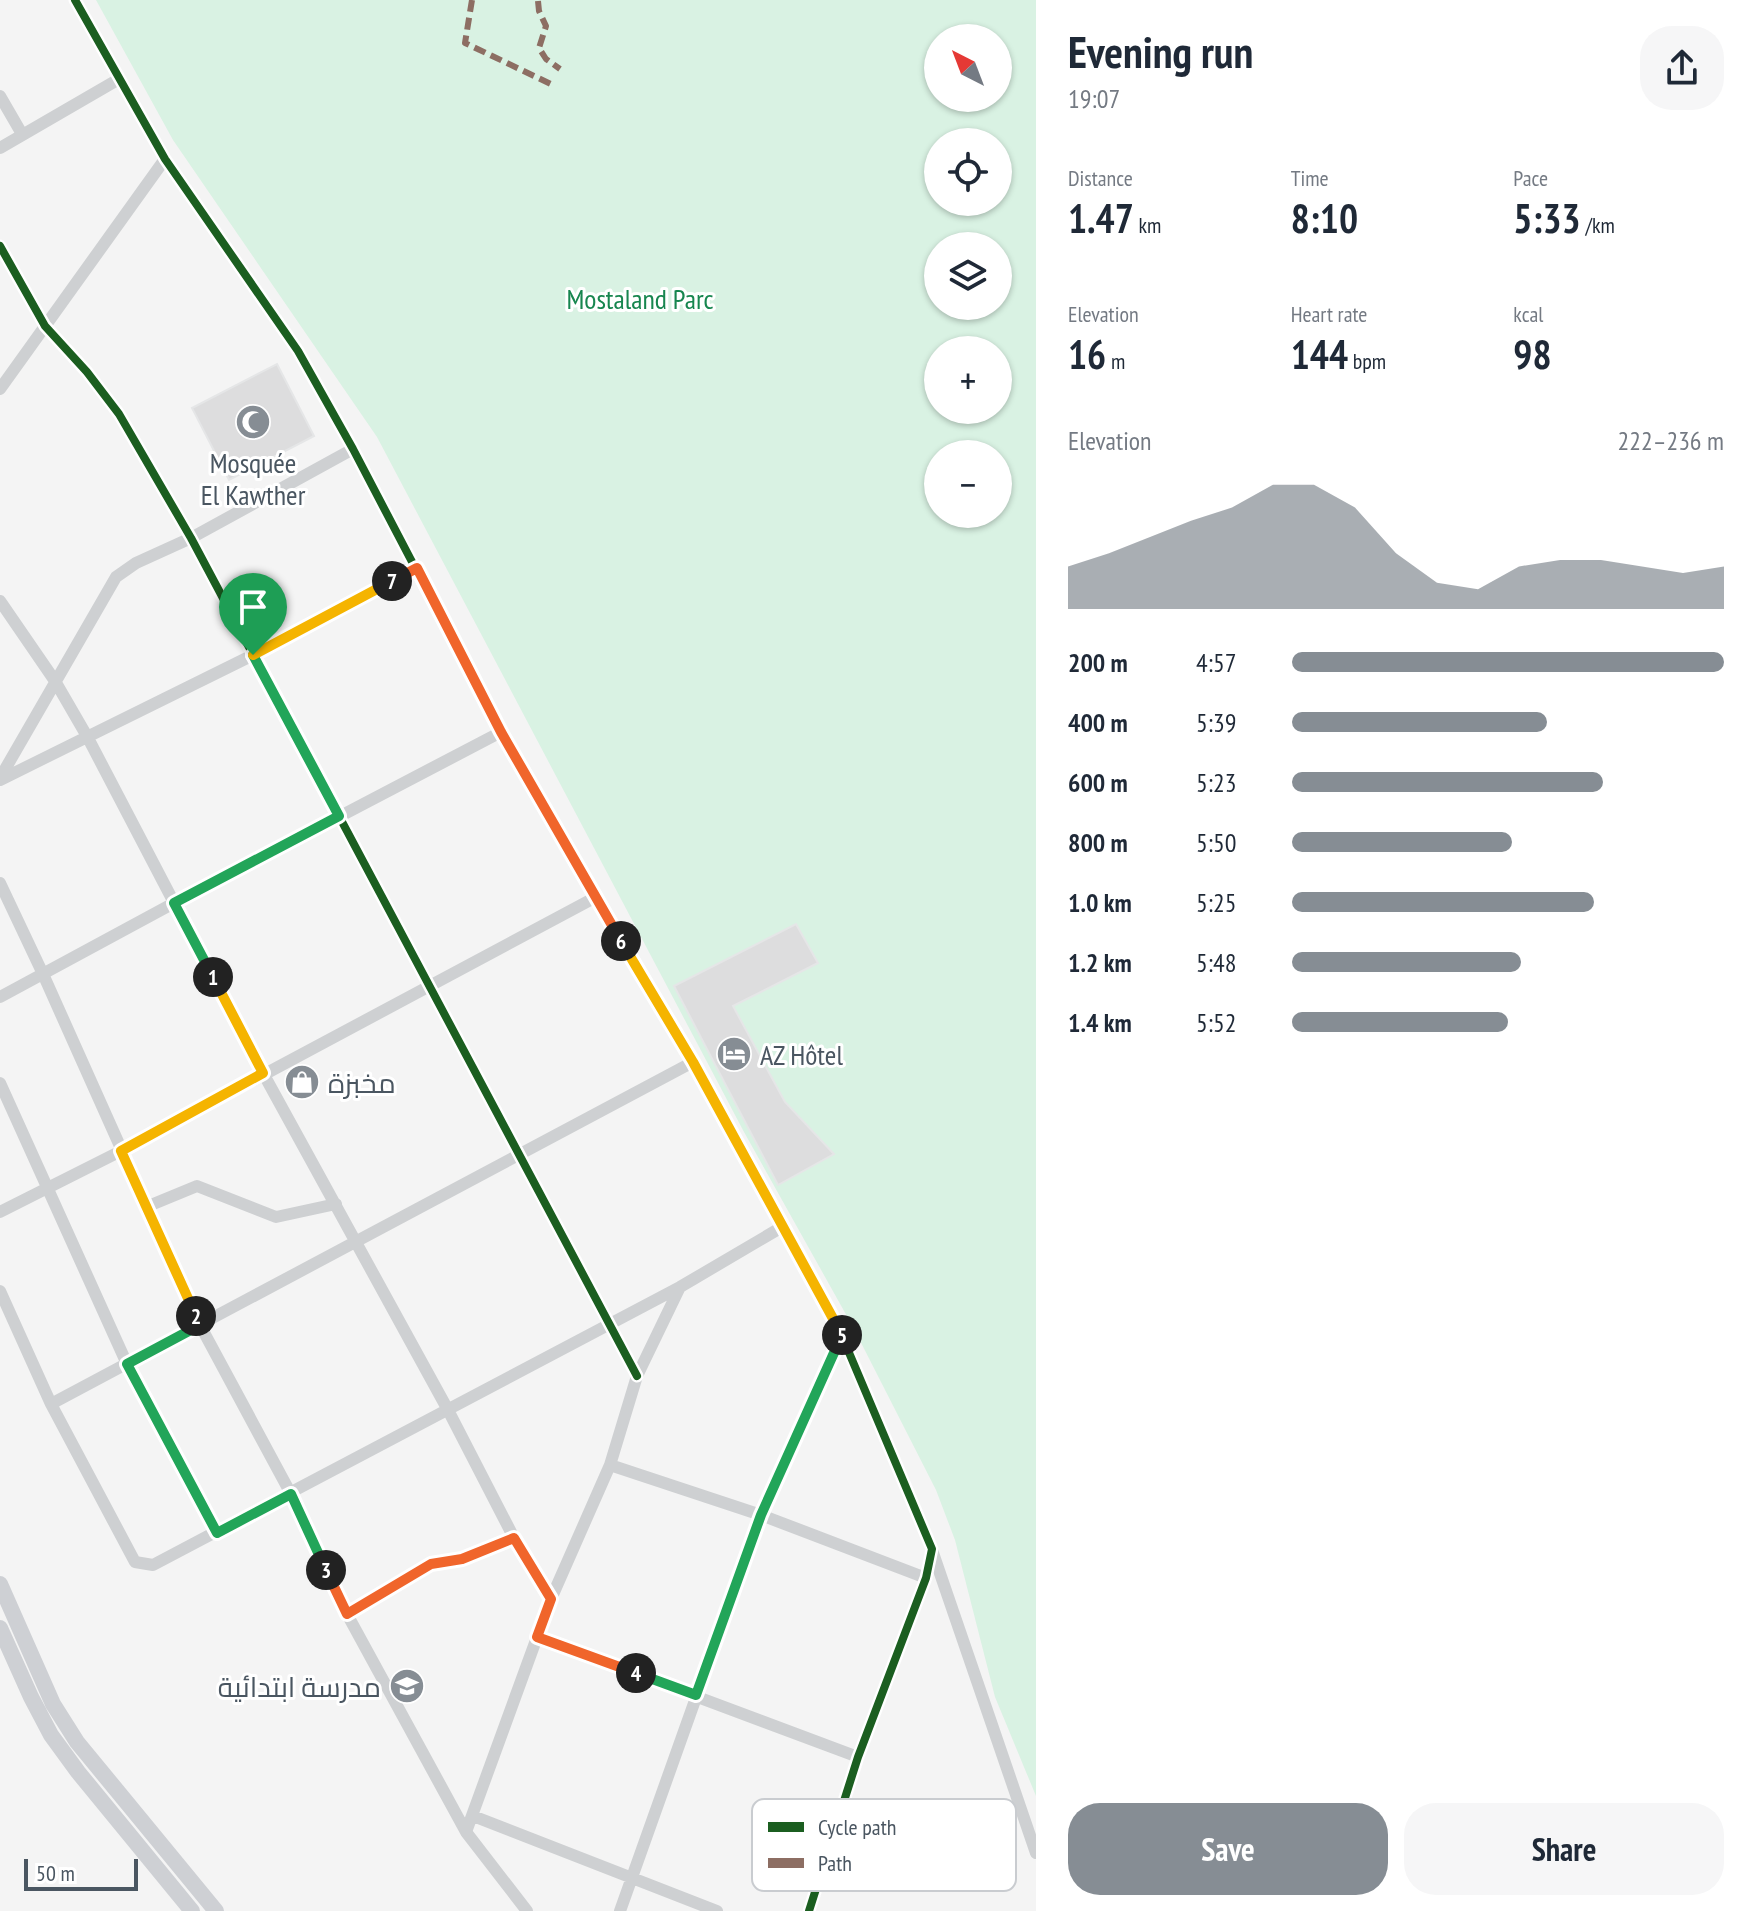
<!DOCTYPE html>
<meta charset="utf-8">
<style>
:root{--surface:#fff;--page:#f6f6f7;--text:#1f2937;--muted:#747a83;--accent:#868d94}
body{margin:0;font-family:"PT Sans Narrow",Cairo,sans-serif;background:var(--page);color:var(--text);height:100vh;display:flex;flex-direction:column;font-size:30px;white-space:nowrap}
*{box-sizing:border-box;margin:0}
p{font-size:26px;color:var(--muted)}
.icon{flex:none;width:44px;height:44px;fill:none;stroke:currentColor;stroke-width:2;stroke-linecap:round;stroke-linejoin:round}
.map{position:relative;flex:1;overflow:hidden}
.side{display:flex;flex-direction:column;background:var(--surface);width:720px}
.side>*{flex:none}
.needle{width:52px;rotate:318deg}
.buttons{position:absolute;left:924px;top:24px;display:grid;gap:16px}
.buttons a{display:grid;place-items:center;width:88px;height:88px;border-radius:50%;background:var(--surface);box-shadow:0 2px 6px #0004;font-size:40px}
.scale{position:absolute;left:24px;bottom:20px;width:114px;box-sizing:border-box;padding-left:8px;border:4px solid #4a5661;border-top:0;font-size:22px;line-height:28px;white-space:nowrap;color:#4a5661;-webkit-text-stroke:6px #fff;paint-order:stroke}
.pin{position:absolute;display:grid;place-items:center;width:68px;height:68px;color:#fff;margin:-82px -34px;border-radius:50% 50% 50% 0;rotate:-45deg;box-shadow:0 0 8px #0007}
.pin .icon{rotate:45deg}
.km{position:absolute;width:40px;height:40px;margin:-20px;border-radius:50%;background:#222;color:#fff;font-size:22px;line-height:40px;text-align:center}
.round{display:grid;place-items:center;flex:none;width:84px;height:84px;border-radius:32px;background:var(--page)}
.overview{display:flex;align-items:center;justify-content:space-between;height:136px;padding:0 32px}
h1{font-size:44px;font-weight:800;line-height:60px}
.metrics{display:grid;grid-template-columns:repeat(3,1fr);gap:12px;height:136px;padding:8px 32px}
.metrics div{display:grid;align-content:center}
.metrics b{font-size:40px;font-weight:800}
.metrics small{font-size:22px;font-weight:400}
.metrics p{font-size:22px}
.chart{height:224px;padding:16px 32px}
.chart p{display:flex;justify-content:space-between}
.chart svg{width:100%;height:144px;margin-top:8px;fill:var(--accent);opacity:.7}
.action{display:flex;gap:16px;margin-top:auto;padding:16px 32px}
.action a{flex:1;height:92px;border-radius:32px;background:var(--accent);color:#fff;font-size:32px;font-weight:800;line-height:92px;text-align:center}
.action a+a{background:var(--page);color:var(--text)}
ul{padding:0 32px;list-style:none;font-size:26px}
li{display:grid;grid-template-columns:128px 96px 1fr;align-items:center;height:60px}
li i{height:20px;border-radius:10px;background:var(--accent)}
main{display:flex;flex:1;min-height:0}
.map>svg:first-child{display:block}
.green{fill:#d9f2e3;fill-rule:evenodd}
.building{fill:#ddddde;stroke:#e5e6e7;stroke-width:2}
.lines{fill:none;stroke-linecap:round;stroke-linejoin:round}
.street{stroke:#ced0d2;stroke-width:12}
.secondary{stroke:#ced0d4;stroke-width:16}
.quiet{stroke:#8d6e63;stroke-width:6;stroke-dasharray:12 6;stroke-linecap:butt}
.cycleway-casing{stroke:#fff;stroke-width:13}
.cycleway{stroke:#1b5e20;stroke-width:8}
.split-1-casing{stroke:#fff;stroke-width:16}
.split-2-casing{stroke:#fff;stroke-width:16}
.split-3-casing{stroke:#fff;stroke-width:16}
.split-4-casing{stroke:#fff;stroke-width:16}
.split-5-casing{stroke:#fff;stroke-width:16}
.split-6-casing{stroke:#fff;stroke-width:16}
.split-7-casing{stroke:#fff;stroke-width:16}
.split-8-casing{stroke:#fff;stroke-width:16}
.split-1{stroke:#22a559;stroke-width:10}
.split-2{stroke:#f5b400;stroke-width:10}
.split-3{stroke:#22a559;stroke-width:10}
.split-4{stroke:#f0652b;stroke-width:10}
.split-5{stroke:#22a559;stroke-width:10}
.split-6{stroke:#f5b400;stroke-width:10}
.split-7{stroke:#f0652b;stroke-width:10}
.split-8{stroke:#f5b400;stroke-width:10}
.labels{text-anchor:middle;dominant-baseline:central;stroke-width:6;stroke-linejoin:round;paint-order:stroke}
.park-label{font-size:28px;fill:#17864f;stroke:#fff}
.poi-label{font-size:28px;fill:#4a5661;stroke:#fff;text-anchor:start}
.key{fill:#fff;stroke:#c9ccd0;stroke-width:2}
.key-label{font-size:22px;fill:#4a5661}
</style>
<main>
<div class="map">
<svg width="1036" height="1911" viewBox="0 0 1036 1911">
<rect width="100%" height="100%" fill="#f4f4f4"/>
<path class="green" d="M96 0H1036V1796L995 1697 955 1540 936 1490 853 1327 744 1132 377 437 173 140ZM938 38H998V98H938ZM938 142H998V202H938ZM938 246H998V306H938ZM938 350H998V410H938ZM938 454H998V514H938Z"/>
<path class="building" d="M277 364 314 436 229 480 192 408Z
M796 924 818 963 733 1006 785 1102 834 1154 778 1185 674 986Z"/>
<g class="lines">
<path class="street" d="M75 0 165 159 298 351 353 449 501 732 693 1062 842 1336 932 1549 926 1578 858 1757 809 1911
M0 96 22 134
M0 148 119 79
M0 246 45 326 87 372 119 414 191 538 637 1376
M0 389 165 159
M0 601 55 681 88 738 263 1073 448 1410 514 1538 551 1599
M0 778 116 577 136 563 191 538 353 449
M0 780 253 655 417 568
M0 883 43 974 200 1325 291 1494 347 1614 466 1832 527 1911
M0 997 174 903 501 732
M0 1083 127 1364 217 1533
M146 1207 197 1186 276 1217 336 1204
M0 1212 121 1151 596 897
M0 1291 51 1404 135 1562 153 1565 680 1287 782 1227
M51 1404 693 1062
M610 1465 761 1515 926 1578
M932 1550 1036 1853
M347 1614 431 1564 462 1559 514 1538
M537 1637 858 1757
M473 1816 717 1911
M466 1832 551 1599 610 1465 637 1376 680 1287
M620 1911 761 1515 842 1336"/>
<path class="secondary" d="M0 1584 53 1704 77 1742 216 1911
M0 1628 31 1697 51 1735 78 1772 192 1911"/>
<path class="quiet" d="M472 0 465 43 553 85
M538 1 539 11 546 26 539 48 546 59 560 69"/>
<g class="cycleway-casing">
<path id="cycleway" d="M75 0 165 159 298 351 353 449 501 732 693 1062 842 1336 932 1549 926 1578 858 1757 809 1911
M0 246 45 326 87 372 119 414 191 538 637 1376"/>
</g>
<use href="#cycleway" class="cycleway"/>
</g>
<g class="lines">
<g class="split-1-casing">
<path id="split-1" d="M213 977 174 903 339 816 253 655"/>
</g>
<g class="split-2-casing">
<path id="split-2" d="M196 1316 121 1151 263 1073 213 977"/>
</g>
<g class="split-3-casing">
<path id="split-3" d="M196 1316 200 1325 127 1364 217 1533 291 1494 326 1570"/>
</g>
<g class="split-4-casing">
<path id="split-4" d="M326 1570 347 1614 431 1564 462 1559 514 1538 551 1599 537 1637 636 1673"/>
</g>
<g class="split-5-casing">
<path id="split-5" d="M636 1673 696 1695 761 1515 842 1335"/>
</g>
<g class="split-6-casing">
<path id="split-6" d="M621 941 693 1062 842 1335"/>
</g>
<g class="split-7-casing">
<path id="split-7" d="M392 581 417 568 501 732 621 941"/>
</g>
<g class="split-8-casing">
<path id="split-8" d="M253 655 392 581"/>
</g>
<use href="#split-1" class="split-1"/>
<use href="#split-2" class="split-2"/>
<use href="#split-3" class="split-3"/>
<use href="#split-4" class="split-4"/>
<use href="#split-5" class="split-5"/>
<use href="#split-6" class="split-6"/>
<use href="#split-7" class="split-7"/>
<use href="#split-8" class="split-8"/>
</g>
<defs>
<g id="mosque-disc" transform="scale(1.8)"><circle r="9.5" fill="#868d94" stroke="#fff"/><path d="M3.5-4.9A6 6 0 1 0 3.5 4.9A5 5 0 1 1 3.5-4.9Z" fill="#fff"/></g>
<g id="hotel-disc" transform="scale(1.8)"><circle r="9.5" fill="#868d94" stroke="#fff"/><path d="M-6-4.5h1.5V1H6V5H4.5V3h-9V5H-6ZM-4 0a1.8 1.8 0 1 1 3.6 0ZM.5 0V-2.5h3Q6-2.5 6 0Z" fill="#fff"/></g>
<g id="shop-disc" transform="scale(1.8)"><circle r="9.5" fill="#868d94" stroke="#fff"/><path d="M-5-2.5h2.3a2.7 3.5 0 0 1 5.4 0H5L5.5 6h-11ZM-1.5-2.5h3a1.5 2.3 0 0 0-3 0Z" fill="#fff"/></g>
<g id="school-disc" transform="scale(1.8)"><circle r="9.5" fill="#868d94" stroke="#fff"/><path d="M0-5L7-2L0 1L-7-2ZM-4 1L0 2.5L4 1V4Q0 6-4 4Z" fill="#fff"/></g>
</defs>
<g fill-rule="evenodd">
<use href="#mosque-disc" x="253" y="422"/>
<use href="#hotel-disc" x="734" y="1054"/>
<use href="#shop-disc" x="302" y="1082"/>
<use href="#school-disc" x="407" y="1686"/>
</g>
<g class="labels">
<g class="park-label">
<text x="640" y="298">Mostaland Parc</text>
</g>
<g class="poi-label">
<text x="253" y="462" text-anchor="middle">Mosquée<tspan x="253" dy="32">El Kawther</tspan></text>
<text x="760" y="1054">AZ Hôtel</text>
<text x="328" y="1082">مخبزة</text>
<text x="381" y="1686" text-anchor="end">مدرسة ابتدائية</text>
</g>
</g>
<rect x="752" y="1799" width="264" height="92" rx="12" class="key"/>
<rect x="768" y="1822" width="36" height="10" fill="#1b5e20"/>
<rect x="768" y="1858" width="36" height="10" fill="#8d6e63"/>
<g class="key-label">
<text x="818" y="1835">Cycle path</text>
<text x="818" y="1871">Path</text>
</g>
</svg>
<div class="buttons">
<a><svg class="needle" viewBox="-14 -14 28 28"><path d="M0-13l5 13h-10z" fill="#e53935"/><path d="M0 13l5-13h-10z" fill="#747a83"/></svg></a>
<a><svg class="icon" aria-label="locate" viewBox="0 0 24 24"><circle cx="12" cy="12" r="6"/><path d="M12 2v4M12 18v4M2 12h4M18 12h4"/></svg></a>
<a><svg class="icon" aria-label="layers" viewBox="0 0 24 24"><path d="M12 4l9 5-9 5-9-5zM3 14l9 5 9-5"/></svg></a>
<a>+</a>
<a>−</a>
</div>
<div class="scale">50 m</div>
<div class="pin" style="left:253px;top:655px;background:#1e9e55"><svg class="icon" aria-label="arrive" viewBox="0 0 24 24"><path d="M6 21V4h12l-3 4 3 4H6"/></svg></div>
<b class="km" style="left:213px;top:977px">1</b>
<b class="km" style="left:196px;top:1316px">2</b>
<b class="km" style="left:326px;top:1570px">3</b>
<b class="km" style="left:636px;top:1673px">4</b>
<b class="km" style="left:842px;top:1335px">5</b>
<b class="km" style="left:621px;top:941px">6</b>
<b class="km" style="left:392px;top:581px">7</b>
</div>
<section class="side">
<div class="overview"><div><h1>Evening run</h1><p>19:07</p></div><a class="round"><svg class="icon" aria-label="share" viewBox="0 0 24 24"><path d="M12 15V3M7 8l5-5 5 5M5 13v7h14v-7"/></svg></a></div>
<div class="metrics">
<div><p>Distance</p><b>1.47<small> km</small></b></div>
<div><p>Time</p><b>8:10</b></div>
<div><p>Pace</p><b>5:33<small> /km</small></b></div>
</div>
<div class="metrics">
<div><p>Elevation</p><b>16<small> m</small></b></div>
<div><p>Heart rate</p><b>144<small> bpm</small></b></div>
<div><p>kcal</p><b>98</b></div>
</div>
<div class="chart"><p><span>Elevation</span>222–236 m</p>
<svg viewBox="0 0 160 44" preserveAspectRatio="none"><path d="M0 44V31L10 27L20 22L30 17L40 13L50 6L60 6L70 13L80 27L90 36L100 38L110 31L120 29L130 29L140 31L150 33L160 31V44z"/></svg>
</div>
<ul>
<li><b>200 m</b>4:57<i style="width:100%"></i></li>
<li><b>400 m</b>5:39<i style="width:59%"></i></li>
<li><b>600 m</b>5:23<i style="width:72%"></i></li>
<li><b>800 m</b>5:50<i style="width:51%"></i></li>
<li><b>1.0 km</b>5:25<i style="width:70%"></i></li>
<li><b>1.2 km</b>5:48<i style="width:53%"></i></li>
<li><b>1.4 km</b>5:52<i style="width:50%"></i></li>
</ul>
<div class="action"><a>Save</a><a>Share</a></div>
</section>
</main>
